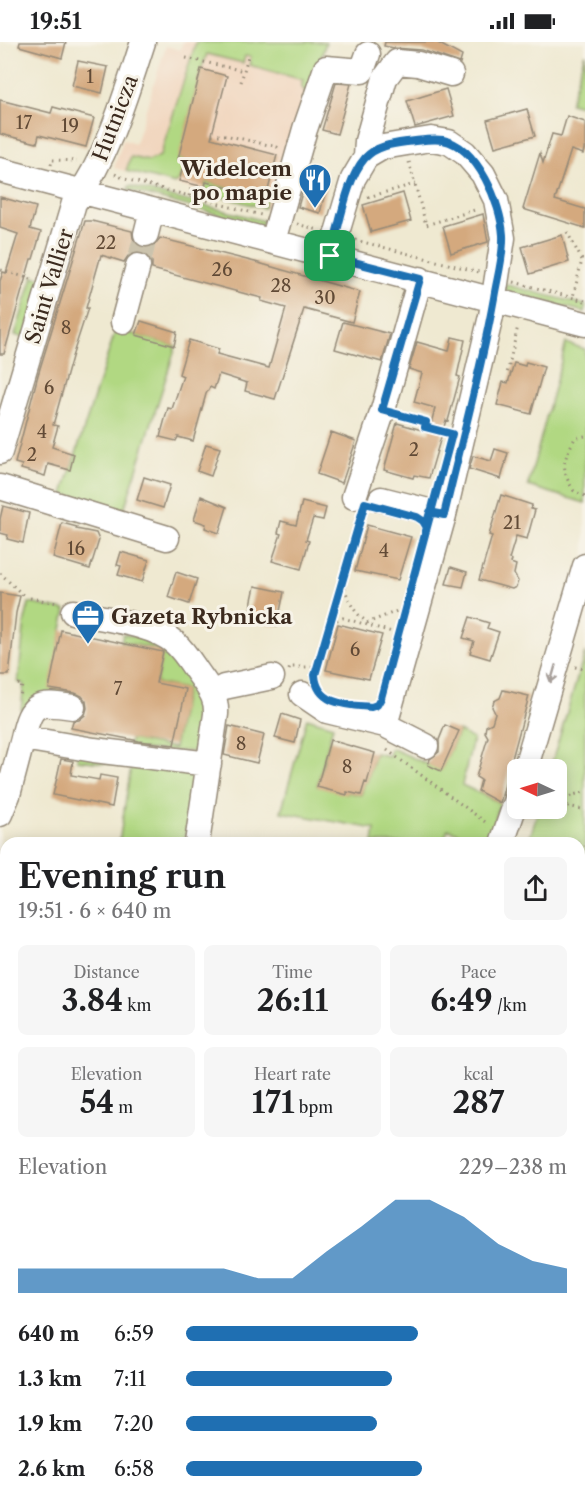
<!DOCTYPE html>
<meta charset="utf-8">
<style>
:root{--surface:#fff;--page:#f6f6f6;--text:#202124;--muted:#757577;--accent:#1f6fb2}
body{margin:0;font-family:"Libre Caslon Text",serif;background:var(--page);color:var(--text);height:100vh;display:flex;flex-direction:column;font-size:22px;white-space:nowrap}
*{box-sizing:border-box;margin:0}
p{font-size:20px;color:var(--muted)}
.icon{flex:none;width:33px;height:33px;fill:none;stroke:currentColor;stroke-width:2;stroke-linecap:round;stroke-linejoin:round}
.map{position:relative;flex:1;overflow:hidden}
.sheet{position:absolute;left:0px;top:795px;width:585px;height:668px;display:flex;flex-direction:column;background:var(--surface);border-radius:18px 18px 0 0;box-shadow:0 3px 15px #0003}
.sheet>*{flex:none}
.needle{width:39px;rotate:274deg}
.tools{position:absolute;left:507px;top:717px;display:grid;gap:12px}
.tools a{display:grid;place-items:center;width:60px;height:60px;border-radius:9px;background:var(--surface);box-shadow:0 3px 15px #0003;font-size:30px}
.pin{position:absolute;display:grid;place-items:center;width:51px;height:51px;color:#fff;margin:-26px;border-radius:12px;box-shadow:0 3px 9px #0006}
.round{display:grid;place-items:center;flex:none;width:63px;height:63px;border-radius:9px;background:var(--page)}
.head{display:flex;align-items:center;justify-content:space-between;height:102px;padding:0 18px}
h1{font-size:33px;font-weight:800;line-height:45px}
.figures{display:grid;grid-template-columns:repeat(3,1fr);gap:9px;height:102px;padding:6px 18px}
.figures div{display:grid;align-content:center;border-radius:9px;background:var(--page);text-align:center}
.figures b{font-size:30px;font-weight:800}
.figures small{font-size:16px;font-weight:400}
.figures p{font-size:16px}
.chart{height:168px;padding:12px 18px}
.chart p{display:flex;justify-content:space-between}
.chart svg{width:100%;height:108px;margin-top:6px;fill:var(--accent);opacity:.7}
ul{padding:0 18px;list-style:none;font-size:20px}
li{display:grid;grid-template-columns:96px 72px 1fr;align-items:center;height:45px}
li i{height:15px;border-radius:8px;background:var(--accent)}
.status{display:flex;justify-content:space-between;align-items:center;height:42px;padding:0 30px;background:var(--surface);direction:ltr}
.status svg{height:16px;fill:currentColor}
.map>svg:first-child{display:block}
.built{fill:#f1d5bd}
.green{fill:#b1d882;stroke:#768150;stroke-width:1.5}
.building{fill:#d4a97e}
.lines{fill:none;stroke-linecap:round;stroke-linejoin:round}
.minor-tunnel{stroke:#cbc3ad;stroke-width:24;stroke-dasharray:24 12;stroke-linecap:butt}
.minor-casing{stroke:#958a78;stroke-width:27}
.path{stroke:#958a78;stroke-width:3;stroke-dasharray:1.5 4.5;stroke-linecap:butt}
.minor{stroke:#fff;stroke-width:24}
.oneway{stroke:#a79f9a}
.route-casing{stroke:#fff;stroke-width:12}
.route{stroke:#1f6fb2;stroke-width:8}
.labels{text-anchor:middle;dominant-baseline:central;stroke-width:6;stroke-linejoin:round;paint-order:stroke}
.number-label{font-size:18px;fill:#614a36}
.street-label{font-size:21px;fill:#3b2a1e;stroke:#f7f3e8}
.poi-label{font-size:21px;font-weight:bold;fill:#3b2a1e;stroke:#f7f3e8;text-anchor:end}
</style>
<div class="status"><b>19:51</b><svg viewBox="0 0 49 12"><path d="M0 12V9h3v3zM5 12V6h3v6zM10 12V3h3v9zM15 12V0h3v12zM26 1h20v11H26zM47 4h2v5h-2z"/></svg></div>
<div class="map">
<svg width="585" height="1462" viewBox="0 0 585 1462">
<rect width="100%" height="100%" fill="#f7f3e8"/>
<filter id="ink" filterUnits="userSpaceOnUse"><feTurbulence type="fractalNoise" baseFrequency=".0167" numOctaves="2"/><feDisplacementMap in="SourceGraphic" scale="12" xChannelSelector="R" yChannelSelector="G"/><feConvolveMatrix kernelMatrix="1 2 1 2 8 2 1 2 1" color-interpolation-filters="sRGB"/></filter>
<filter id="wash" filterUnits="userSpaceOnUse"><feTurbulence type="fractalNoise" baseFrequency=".008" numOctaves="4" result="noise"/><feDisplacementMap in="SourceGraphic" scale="24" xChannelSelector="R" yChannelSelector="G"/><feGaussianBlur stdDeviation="1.35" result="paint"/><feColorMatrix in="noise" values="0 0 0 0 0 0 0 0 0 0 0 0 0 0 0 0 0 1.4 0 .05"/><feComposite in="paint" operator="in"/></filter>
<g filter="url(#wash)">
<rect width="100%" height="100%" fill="#efe9d1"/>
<path class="built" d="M183 0H326L274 169 114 126 123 98 135 102 166 4 180 8Z
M579 953H585V1318H579Z
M246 1457V1456L333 1457 332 1462H246Z
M360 1457H484L481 1462H359Z"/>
<path class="green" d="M196 0H326L296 98 306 50 301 45 303 38 249 23 251 15 245 14 243 21 207 12 201 28 179 117 185 118 179 139 175 142 126 129 131 115 149 119 160 114Z
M585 11V65L570 61Z
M206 140 267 156 264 166 207 151 205 145Z
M129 144 264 179 259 186 217 172 128 148Z
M33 234 43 237 25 296 15 293Z
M503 242 585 263V270L507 249Z
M116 287 176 304 123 471 63 452Z
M566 301 585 307V461L528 444Z
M29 561 66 568 50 647 78 653 76 661 21 668 24 642 18 640 25 578Z
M123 592 153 598 165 606 204 655 207 670 200 710 129 707 130 697 174 706 186 647 156 641 163 608 121 600Z
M585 610V903H579V801H528L539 767 556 766V728L550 727Z
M307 676 333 684 317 744 347 752V750L361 753 365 740H367L375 711 389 714 391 706 441 728 459 689 473 697 462 743 500 761 488 801H482L448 787 443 801H373L375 787 281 770Z
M78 710 198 726 184 801H119L131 724 77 718Z"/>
<g id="blocks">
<path class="building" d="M20 0H66L62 16 19 4Z
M385 0H436L462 14 460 21 422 8 394 6 384 4Z
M78 19 108 25 102 51 72 44Z
M201 27 227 34 211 96 277 113 266 156 206 140 205 145 179 139 185 118 178 117Z
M336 41 351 42 337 92 322 88Z
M446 47 454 74 415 85 407 59Z
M0 58 51 71 53 65 94 76 86 105 39 93 37 101 0 92Z
M527 67 535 94 495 105 487 78Z
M567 74 585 80V103L583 112 571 108 555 158 585 167V186L523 167 540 111 543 121 552 92 561 94Z
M312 128 326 131 324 138 328 139 320 171 298 165 307 133 310 134Z
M403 151 411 179 371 190 363 163Z
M0 155 36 165 30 187 41 190 33 217H31L4 312H0V239L3 230 6 231 18 192 0 186Z
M483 172 488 200 451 211 443 184Z
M85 179H92L132 189 133 196 137 203 142 206 150 205 157 201 160 196 255 220 360 250 352 280 304 267 275 357 245 349 247 341 219 332 214 347 210 345 206 352 193 399 178 395 176 399 160 395 168 366 172 367 183 334 179 332 189 298 219 307 217 312 269 326 286 266 261 259 262 256 250 253 152 227V220L148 214 142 210H134L128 214 124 220 101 213 86 266H88L72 315 53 383 58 384 52 405 74 412 70 428 48 422 45 434 21 427 22 423 15 421 38 333Z
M562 193 569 220 530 232 522 205Z
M141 279 177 290 174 304 136 293Z
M343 280 390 292 382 320 335 307Z
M452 295 465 298 457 334 460 335 448 379 446 378 429 436 414 433 413 436 384 428 397 381 429 390 435 366 414 360 422 331 409 327 417 300 449 309Z
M526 320 544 325 531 372 497 363 503 340 508 341 514 321 525 324Z
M331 390 356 399 342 441 317 432Z
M206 402 220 406 211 434 197 429Z
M495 407 508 411 501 437 469 427 473 414 491 419Z
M144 435 170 443 163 466 137 458Z
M501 453 532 463 531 467 535 468 527 497 516 494 509 517 512 518 511 521 516 523 514 532 518 539 516 545 512 547 479 538 492 494 489 493Z
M201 454 227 465 219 491 205 486 206 482 194 478Z
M302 460 326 466 323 478 313 476 306 498 309 499 301 527 272 519 281 492 278 491 281 479 296 483Z
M3 464 29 471 23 501 7 497 8 493 0 491V477Z
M62 481 77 485 76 487 96 491 99 498 90 527 53 516Z
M367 483 411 495 398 538 355 529Z
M121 510 149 518 142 540 118 533 121 524 117 523Z
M451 525 467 530 463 545 446 542Z
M176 530 197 537 189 562 168 555Z
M255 544 284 550 277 584 248 577Z
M0 551 20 554 16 571 9 633H0Z
M470 575 489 581 487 586 499 590 490 617 470 611 474 599 463 596Z
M338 582 382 593 369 637 326 628Z
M61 588 163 610 156 641 186 647 174 703 139 699 71 686 73 679 79 678 85 673 87 666 86 659 82 654 75 651 49 647Z
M503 648 529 654 500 761 478 749 481 738 476 735 488 695 485 690 486 684 492 681 495 671 492 665 494 659 500 656Z
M282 672 300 678 295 701 275 696Z
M445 683 459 689 441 729 428 723 430 717 439 710V698Z
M229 684 264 693 257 721 224 713Z
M330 698 375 711 367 741 365 740 361 753 347 750V753L317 745Z
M61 717 73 719 71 733 99 738 100 733 117 736 112 765 53 753Z"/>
</g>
</g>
<g filter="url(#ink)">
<use href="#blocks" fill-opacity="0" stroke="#958a78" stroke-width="1.5"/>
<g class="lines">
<path class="minor-tunnel" d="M138 224 146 192"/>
<g class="minor-casing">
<path id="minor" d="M366 115 367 99 385 36 397 20 418 22 451 32
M0 128 585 282
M146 192 152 168
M273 199 305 87 326 26 362 29 368 12
M123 280 138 224
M0 410 74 161C108 114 125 55 143 0
M0 445 167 496
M354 455 383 368 420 237
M381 457 444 473
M73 570C103 577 152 581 175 601 185 610 193 624 201 635 210 648 217 656 216 672L197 801
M213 651 224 645 272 635
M302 652 327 669 385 683 444 473 491 274 503 196 496 158 483 132 465 111 449 100 431 97 383 105 366 115 353 137 330 214
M385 683 426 704
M23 696C31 659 38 660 73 665
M525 728 585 524
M0 772 8 753 23 696 94 708 209 722
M502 801 518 754
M0 908 6 909
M579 921H585
M0 940H6
M0 991 6 992
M0 1232 6 1233
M0 1319 6 1284
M579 1333 585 1334
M0 1361H6
M579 1389 585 1365
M579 1412 585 1407
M92 1462 93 1456
M345 1462 346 1456
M521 1462 527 1456"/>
</g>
<path class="path" d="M186 16 244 29
M241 40 248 14
M212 93H225L277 105 280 108
M409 120 426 183 478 167
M51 123 52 118 77 119
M115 132 125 137 261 173
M189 154 192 142
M368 155 415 142
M297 182 319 188
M567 190 582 218 573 255
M355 198 479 230
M1 228 31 237
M514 240 585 259
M511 332H507L518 284
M402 373 426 380 425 385 444 390
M585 394 575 396C564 417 559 426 574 449L585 454
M365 461 417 475 423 479 426 484 381 656 377 663 371 665C347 663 317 663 315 633Z
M0 531 25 555
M343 540C347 555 353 572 368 580
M30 556 57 561
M331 580 343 576 392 590
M367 581 397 569
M575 625 585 627
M289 628 290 625H318
M18 642 22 643 20 655
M387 708 488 782
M559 760 573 753 585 750
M556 761 581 767 585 766
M579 815 585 804
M579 828 585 830
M579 891 581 901
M0 1042 6 1043
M6 1056V1061
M0 1087H6"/>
<use href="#minor" class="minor"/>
</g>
<defs><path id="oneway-shaft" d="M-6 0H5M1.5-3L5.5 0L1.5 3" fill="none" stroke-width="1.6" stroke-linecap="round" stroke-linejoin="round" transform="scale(1.5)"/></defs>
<use class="oneway" href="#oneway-shaft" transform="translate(553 632) rotate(106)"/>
</g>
<g class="lines" filter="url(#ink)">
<g class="route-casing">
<path id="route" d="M330 214 420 237 382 368 426 380 425 385 452 392 381 656 377 663 371 665C347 663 317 663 315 633L365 461 417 475 423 479 426 484 430 470 444 473C461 401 481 329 494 256 497 236 504 214 503 193 501 162 478 105 443 98 431 96 419 99 407 100 392 102 376 104 365 116 345 139 340 185 330 214"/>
</g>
<use href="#route" class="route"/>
</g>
<defs>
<g id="restaurant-pin" transform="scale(1.725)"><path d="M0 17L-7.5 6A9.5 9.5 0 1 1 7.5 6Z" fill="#1f6fb2" stroke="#f7f3e8"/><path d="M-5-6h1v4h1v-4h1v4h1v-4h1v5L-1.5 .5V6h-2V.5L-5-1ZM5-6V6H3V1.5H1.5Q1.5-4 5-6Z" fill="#fff"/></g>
<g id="office-pin" transform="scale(1.725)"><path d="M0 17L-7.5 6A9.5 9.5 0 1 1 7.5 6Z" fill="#1f6fb2" stroke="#f7f3e8"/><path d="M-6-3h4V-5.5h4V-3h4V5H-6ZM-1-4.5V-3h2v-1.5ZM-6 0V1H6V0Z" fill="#fff"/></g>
</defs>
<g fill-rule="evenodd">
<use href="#restaurant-pin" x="315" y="138"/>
<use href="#office-pin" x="88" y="574"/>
</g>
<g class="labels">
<g class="number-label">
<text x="90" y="35">1</text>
<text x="24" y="81">17</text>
<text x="70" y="84">19</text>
<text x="106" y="201">22</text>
<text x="222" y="228">26</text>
<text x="281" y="244">28</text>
<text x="325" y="256">30</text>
<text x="66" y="286">8</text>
<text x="49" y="346">6</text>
<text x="42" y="390">4</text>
<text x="414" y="408">2</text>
<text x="32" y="413">2</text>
<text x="512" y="481">21</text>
<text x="76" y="507">16</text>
<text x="384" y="509">4</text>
<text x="355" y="608">6</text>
<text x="118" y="647">7</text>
<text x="241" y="702">8</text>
<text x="347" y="725">8</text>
</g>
<g class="street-label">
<text transform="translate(115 76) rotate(-69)">Hutnicza</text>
<text transform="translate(49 244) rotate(-73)">Saint Vallier</text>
</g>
<g class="poi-label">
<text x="292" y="126">Widelcem<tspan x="292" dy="24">po mapie</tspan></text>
<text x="111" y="574" text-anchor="start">Gazeta Rybnicka</text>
</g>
</g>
</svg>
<div class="tools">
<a><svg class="needle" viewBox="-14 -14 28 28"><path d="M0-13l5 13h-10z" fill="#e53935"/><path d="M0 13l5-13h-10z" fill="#757577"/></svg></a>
</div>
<div class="pin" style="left:330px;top:214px;background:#1e9e55"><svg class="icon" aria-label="arrive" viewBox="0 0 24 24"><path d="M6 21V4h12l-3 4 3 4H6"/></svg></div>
<section class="sheet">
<div class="head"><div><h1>Evening run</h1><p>19:51 · 6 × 640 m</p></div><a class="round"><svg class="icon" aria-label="share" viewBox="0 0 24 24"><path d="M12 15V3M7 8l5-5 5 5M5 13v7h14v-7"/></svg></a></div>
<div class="figures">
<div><p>Distance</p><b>3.84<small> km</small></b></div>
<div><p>Time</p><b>26:11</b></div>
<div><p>Pace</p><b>6:49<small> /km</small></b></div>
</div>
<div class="figures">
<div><p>Elevation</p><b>54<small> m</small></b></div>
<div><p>Heart rate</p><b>171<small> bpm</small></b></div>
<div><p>kcal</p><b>287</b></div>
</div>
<div class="chart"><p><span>Elevation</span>229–238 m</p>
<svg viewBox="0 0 160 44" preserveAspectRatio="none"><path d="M0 44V34L10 34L20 34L30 34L40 34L50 34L60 34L70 38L80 38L90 27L100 17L110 6L120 6L130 13L140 24L150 31L160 34V44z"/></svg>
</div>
<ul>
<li><b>640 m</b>6:59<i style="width:61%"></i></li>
<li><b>1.3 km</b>7:11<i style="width:54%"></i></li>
<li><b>1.9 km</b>7:20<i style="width:50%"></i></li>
<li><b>2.6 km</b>6:58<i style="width:62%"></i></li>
</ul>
</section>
</div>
